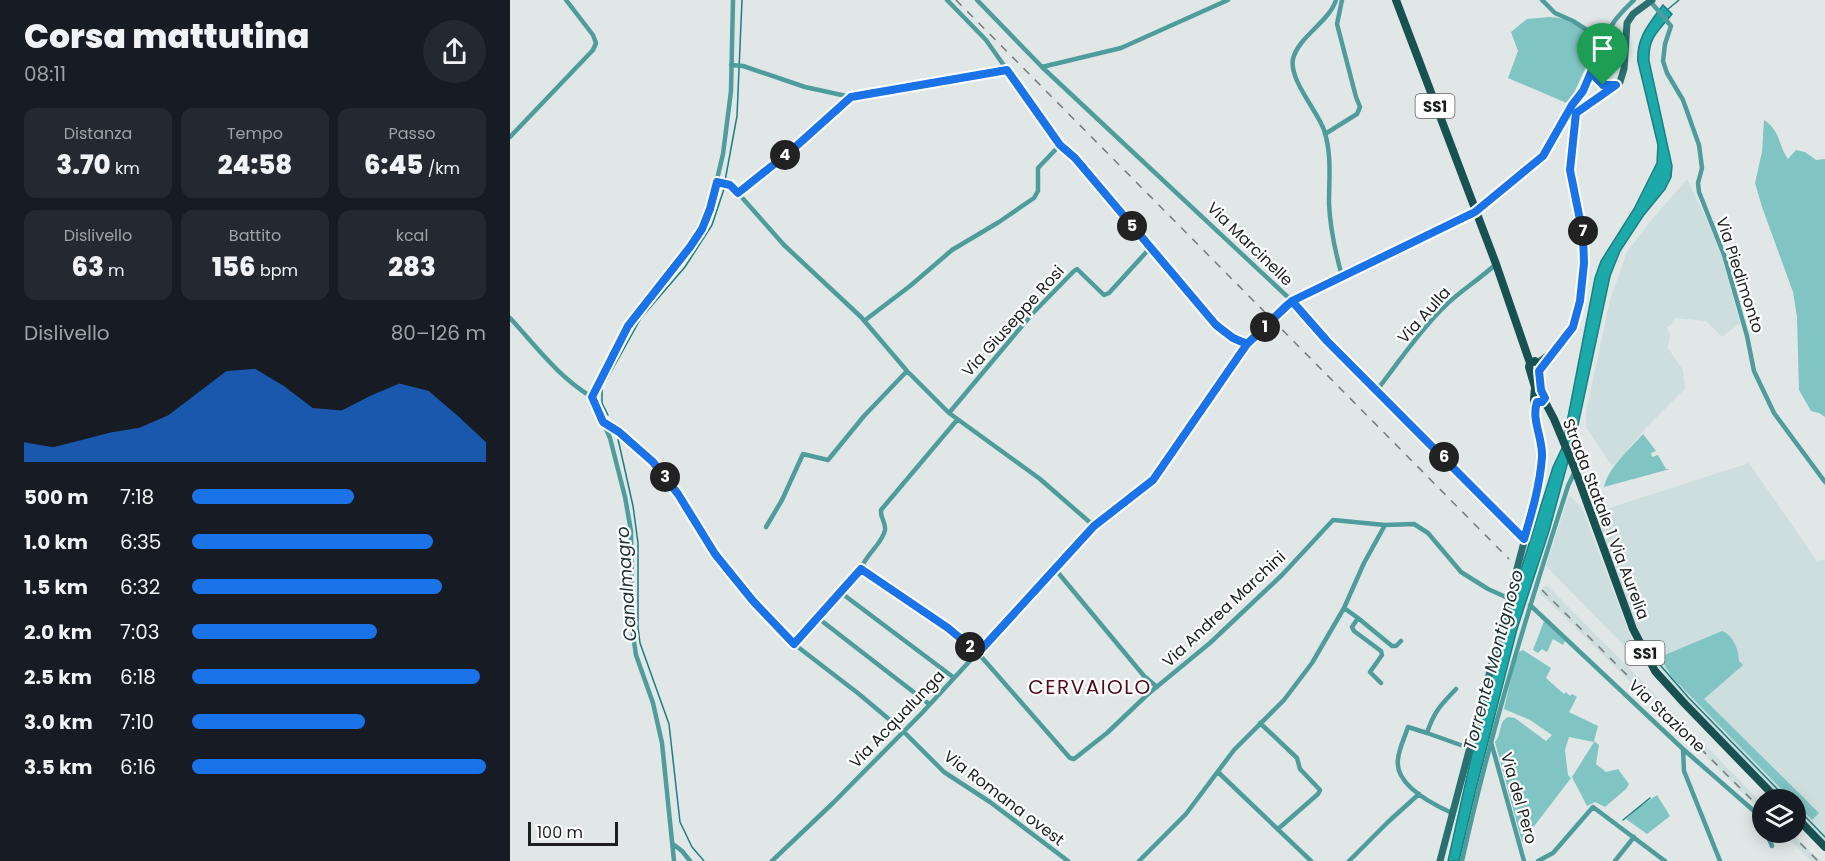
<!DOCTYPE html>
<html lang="it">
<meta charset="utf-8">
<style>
:root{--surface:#171b24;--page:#242831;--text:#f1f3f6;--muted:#9ea1a6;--accent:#1a73e8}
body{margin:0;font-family:Poppins,sans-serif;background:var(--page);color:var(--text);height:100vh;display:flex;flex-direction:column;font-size:22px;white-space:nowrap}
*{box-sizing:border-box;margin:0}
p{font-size:20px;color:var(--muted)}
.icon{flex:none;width:33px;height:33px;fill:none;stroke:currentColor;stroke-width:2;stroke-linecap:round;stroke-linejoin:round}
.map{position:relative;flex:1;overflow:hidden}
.drawer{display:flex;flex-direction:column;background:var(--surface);width:510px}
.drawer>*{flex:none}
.controls{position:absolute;left:1242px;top:789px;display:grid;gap:12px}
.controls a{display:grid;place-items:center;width:54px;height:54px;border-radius:50%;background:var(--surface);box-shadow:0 3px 15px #0003;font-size:30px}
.scale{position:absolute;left:18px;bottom:15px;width:90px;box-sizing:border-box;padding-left:6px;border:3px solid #1c1e1e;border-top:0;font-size:16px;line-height:21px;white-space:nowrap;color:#1c1e1e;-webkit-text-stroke:4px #fff;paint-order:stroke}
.pin{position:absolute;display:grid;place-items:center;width:51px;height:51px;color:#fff;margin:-62px -26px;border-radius:50% 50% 50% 0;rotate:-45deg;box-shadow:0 0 6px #0007}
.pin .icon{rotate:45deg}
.km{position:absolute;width:30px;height:30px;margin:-15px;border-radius:50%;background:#222;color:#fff;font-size:16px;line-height:30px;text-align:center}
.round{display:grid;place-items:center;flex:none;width:63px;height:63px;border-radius:32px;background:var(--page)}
.head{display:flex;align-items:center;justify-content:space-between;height:102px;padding:0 24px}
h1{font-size:33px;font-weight:800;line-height:45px}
.metrics{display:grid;grid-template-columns:repeat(3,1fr);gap:9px;height:102px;padding:6px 24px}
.metrics div{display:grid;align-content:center;border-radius:12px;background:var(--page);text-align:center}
.metrics b{font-size:26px;font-weight:800}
.metrics small{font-size:16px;font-weight:400}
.metrics p{font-size:16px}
.chart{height:168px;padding:12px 24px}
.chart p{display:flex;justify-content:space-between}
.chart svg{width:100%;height:108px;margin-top:6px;fill:var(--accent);opacity:.7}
ul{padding:0 24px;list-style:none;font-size:20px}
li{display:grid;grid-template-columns:96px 72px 1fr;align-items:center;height:45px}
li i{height:15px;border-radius:8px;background:var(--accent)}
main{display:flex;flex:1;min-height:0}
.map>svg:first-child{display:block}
.built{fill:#cedede}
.green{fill:#80c4c4}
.water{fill:#1ca9aa;stroke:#1c7f80;stroke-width:1.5}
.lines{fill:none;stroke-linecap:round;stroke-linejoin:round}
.stream{stroke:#1c7f80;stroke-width:1.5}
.street{stroke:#4f9c9d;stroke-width:4.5}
.secondary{stroke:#2a7071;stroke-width:7}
.primary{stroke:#185151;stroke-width:8}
.rail{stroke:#767a7a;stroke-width:1.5;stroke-dasharray:8 8;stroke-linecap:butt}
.route-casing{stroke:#fff;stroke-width:12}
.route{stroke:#1a73e8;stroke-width:8}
.labels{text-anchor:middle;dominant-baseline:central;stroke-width:4.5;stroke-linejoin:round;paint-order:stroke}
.shield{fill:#fff;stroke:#606262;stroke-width:1.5}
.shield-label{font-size:15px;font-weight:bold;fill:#1c1e1e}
.street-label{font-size:16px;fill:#1c1e1e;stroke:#fff}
.water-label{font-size:18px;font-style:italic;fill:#1c3232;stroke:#fff}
.quarter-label{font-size:20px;letter-spacing:1.5px;fill:#500918;stroke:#fff}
</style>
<main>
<section class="drawer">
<div class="head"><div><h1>Corsa mattutina</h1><p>08:11</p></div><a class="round"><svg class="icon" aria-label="share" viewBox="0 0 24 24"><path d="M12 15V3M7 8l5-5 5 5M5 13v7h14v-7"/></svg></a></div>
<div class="metrics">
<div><p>Distanza</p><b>3.70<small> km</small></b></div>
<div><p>Tempo</p><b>24:58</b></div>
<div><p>Passo</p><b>6:45<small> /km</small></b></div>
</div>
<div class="metrics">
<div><p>Dislivello</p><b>63<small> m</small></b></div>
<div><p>Battito</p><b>156<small> bpm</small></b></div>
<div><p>kcal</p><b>283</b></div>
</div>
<div class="chart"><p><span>Dislivello</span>80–126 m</p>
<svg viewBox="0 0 160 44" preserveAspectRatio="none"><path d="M0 44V36L10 38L20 35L30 32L40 30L50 25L60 16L70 7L80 6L90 13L100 22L110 23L120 17L130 12L140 15L150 25L160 36V44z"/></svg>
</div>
<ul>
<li><b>500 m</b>7:18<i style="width:55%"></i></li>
<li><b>1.0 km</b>6:35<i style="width:82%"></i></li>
<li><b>1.5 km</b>6:32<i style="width:85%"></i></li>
<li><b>2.0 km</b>7:03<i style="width:63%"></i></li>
<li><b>2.5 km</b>6:18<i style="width:98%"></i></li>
<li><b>3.0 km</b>7:10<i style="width:59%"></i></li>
<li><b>3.5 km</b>6:16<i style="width:100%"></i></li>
</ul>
</section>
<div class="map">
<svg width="1315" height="861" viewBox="0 0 1315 861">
<rect width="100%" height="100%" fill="#e1e7e7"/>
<path class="built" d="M1177 179 1197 220 1212 257 1230 323 1212 337 1196 321 1165 318 1163 320 1162 324 1157 327 1160 334 1158 348 1173 370 1175 389 1135 429 1105 465 1100 464 1076 427V412L1100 300 1117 252 1138 224Z
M1239 463 1307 561 1315 559V843L1286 813V800L1273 799 1187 711 1146 664 1129 637 1084 513Z
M1059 495 1072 508 1125 648 1121 653 1036 566Z
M1037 585 1252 803V812L1029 592Z
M1273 833H1282L1310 861H1301Z"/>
<path class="green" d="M1039 17C1059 17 1073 29 1088 40L1059 104 998 78 1008 51 1001 32 1017 19Z
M1254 120C1271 131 1267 143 1278 159L1286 150 1295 152 1306 160 1315 159V417L1309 413 1301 411 1289 390 1287 317 1283 292 1252 207 1245 183 1252 152Z
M1133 434 1146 451 1141 453 1142 457 1148 455 1156 469H1160L1094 487C1098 468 1120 449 1133 434Z
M1034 621 1055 641 1053 645 1043 639 1037 652 1032 649 1028 653 1023 650Z
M1212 631C1223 635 1229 650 1229 661L1233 665 1194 699 1309 813 1302 820 1286 804V800L1281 799 1161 676 1150 657Z
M1013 650 1041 668 1036 678 1054 694 1056 692 1060 696 1062 694 1067 697 1059 712 1088 726 1084 741 1089 745 1086 764 1096 772 1108 769 1119 784 1116 789 1095 807 1085 802 1077 806 1062 777 1084 742 1059 737 1055 750 1058 775 1061 778 1012 842 985 742C992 735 988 722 998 717L1005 718 1036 741 1042 735 1020 720 994 709 1005 661 1009 652Z
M1147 795 1160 816 1137 834 1116 819 1129 807Z"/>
<path class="water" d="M1153 5 1162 14C1148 32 1138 37 1139 61L1162 166 1161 177 1155 189 1133 216 1110 251 1100 276 1068 425 1039 531 1007 629 966 789 949 861H938L961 758 1002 598 1043 467 1052 448 1085 278 1091 261 1124 209 1147 163 1148 145 1128 62C1126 38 1139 24 1153 5Z"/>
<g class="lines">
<path class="stream" d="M1157 10 1169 0
M215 181 227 116 232 0
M98 415 92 403V388L131 318 175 267 202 225 215 186
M108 439 123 506 128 543V627L130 643 159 724 170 822 182 847 194 861
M1144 658 1178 697 1278 800
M1286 807 1315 837
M1113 820 1140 798"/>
<path class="street" d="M437 0 476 40 550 145 565 158 706 325 723 338 737 344
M467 0 532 67 782 301 817 341 1014 539
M826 0C820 21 788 37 783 59 779 80 807 110 814 130 822 154 819 178 819 203 820 228 825 251 832 276
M1032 0 1045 13 1063 21 1094 41
M1140 1 1161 26 1155 44 1153 61 1157 73 1173 100 1189 145 1192 168 1188 183 1189 192 1214 255 1237 336 1244 371 1264 413 1315 482
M221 65 233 66 295 87 341 97 497 70
M532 67 611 48 718 0
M1082 70 1084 76 1093 85H1104
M1066 113C1075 86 1087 49 1102 25 1108 15 1116 8 1124 0
M815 134 847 114 850 107 846 97 827 24 832 0
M0 137 83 50 86 43 83 35 56 0
M207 182 220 185 228 193 274 245 351 317 397 371 439 413 530 479 584 526
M228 193 283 149 341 97
M0 318C25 345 49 378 82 397
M354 321 400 286 442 250 489 222 524 198 528 191V168L550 145
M867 390C888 363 908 333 932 309 948 292 969 280 986 264
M439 413 522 314 564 271 567 269 594 295 599 293 640 248
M93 422 101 426 133 452 151 471 205 554 243 601 284 644 349 694 393 731 434 772 480 802 558 861
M256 527 272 500 293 454 318 460 354 416 397 371
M351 569 438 629 468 653 560 758 564 759 597 733 638 694 700 643 772 575 823 520 875 525 904 524 918 533 951 572 978 589 998 598
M545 569 634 676 647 687
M330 592 443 677
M1020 605 1173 749 1252 818
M834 608 848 618 842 627 844 631 871 651 872 655 860 672 871 683
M308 618 419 704
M848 618 882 646H886L891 641
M284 644 351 569C355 555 373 543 375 530 376 522 370 518 371 510L447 420
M750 723 787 758 790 769 810 790 808 794 768 829
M917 733 959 748
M981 742 1014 861
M1173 749 1174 771 1210 861
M709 773 801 861
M942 813C922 804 884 785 888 759 889 748 895 737 898 727L917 733C924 711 931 705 946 689
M1256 832 1262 846
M163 844 172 851 180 861
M164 861 152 743 143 703 126 655 122 628 121 531 115 497 100 438 82 397 118 326 180 247 192 229 200 209 213 154 221 91 223 0
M262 861 323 803 411 714 584 526 643 480 737 344 776 306 832 276 965 212 1033 156 1062 105 1073 91
M629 861 676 814 724 750 774 700 802 663 834 608 854 563 875 525
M839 861 878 822 909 794
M952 861C980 734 1018 610 1058 486L1065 471
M1028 861 1043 853 1083 807 1155 861
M1105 861 1124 837"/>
<path class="secondary" d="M1029 362C1042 353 1056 342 1063 326 1077 296 1076 245 1070 213 1067 198 1061 183 1060 168 1059 150 1064 131 1066 113L1110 82 1114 69 1117 23 1123 14 1142 0
M930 861 1029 485C1030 471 1033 456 1031 441 1029 426 1023 414 1024 398"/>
<path class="primary" d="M886 0 986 264 1020 363
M1025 361 1030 365C1027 381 1034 388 1034 400L1030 403 1024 400 1025 387 1019 367 1020 363Z
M1034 400 1044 419 1064 467 1123 629 1145 671 1175 704 1268 800
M1286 817 1315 847"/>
<path class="rail" d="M446 0 999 559
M1032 590 1252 810
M1279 832 1308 861"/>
</g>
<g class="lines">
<g class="route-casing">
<path id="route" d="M1093 85 1084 76 1082 70 1073 91 1062 105 1033 156 965 212 782 301 776 306 737 344 643 480 584 526 468 653 438 628 351 569 284 644 243 601 205 554 168 494 143 462 109 432 93 422 82 397 118 326 180 247 192 229 200 209 207 182 220 185 228 193 283 149 341 97 497 70 550 145 565 158 706 325 723 338 737 344 782 301 817 341 1014 539C1022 512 1030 485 1032 457 1033 438 1021 420 1027 402H1032L1035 398 1031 390 1029 371 1063 327 1070 301 1074 263 1073 235 1060 170 1066 113 1106 85H1093"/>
</g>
<use href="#route" class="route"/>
</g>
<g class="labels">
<g class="shield">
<rect x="905.5" y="94" width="39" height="24" rx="4.5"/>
<rect x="1115.5" y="641" width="39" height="24" rx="4.5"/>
</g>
<g class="shield-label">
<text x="925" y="106">SS1</text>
<text x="1135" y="653">SS1</text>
</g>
<g class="street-label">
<text transform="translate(740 244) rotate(44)">Via Marcinelle</text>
<text transform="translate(1230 275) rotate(72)">Via Piedimonto</text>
<text transform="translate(914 315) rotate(-48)">Via Aulla</text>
<text transform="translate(503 321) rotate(-48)">Via Giuseppe Rosi</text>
<text transform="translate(1096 519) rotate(69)">Strada Statale 1 Via Aurelia</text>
<text transform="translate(714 609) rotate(-43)">Via Andrea Marchini</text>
<text transform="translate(1157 716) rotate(43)">Via Stazione</text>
<text transform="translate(387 719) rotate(-46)">Via Acqualunga</text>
<text transform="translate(494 798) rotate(37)">Via Romana ovest</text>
<text transform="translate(1009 798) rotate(74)">Via del Pero</text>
</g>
<g class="water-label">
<text transform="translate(116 584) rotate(-94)">Canalmagro</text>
<text transform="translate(983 660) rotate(-75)">Torrente Montignoso</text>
</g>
<g class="quarter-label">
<text x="580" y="687">CERVAIOLO</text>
</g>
</g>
</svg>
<div class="controls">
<a><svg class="icon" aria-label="layers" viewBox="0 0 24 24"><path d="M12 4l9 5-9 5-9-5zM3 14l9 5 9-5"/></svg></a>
</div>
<div class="scale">100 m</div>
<div class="pin" style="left:1093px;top:85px;background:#1e9e55"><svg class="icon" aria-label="arrive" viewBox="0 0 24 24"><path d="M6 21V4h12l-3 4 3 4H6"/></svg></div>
<b class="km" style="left:755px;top:327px">1</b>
<b class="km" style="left:460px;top:647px">2</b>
<b class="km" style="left:155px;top:477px">3</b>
<b class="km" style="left:275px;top:155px">4</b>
<b class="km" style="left:622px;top:226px">5</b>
<b class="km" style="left:934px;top:457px">6</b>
<b class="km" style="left:1073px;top:231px">7</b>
</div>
</main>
